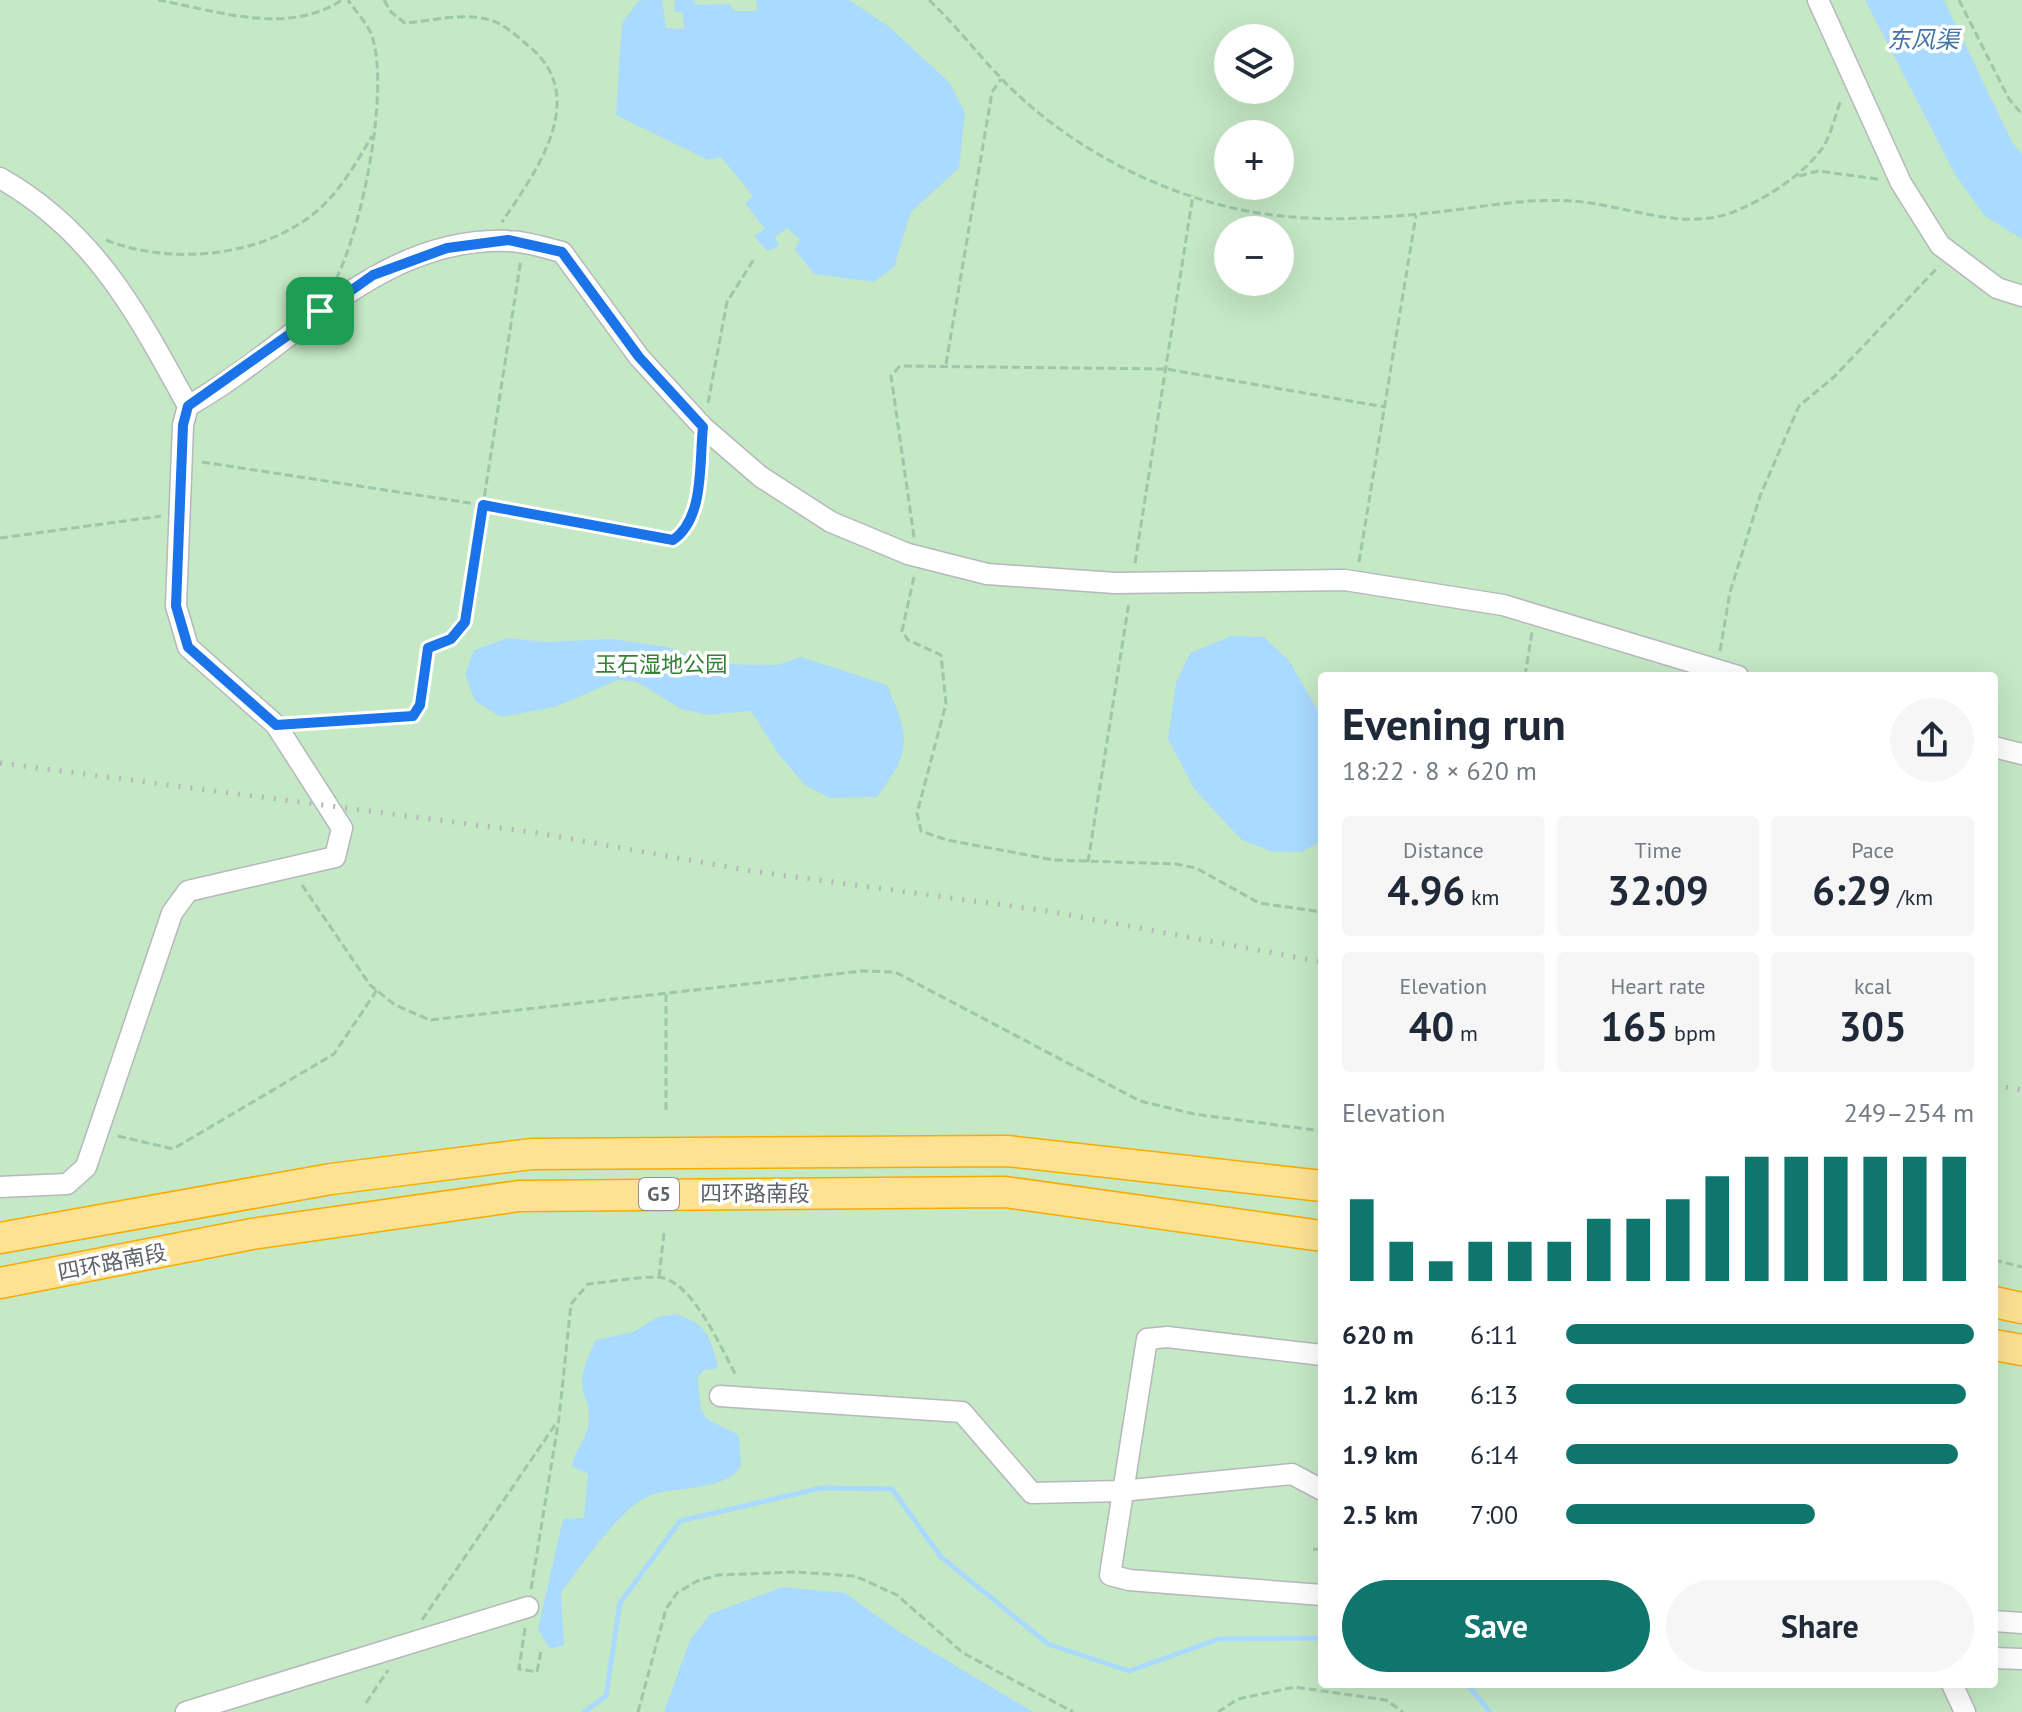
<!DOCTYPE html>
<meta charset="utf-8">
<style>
:root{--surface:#fff;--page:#f6f6f7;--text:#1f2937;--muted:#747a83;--accent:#0f766e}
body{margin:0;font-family:"PT Sans","Noto Sans SC",sans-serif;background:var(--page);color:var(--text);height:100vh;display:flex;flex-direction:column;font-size:30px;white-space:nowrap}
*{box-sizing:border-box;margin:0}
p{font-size:26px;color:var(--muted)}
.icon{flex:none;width:44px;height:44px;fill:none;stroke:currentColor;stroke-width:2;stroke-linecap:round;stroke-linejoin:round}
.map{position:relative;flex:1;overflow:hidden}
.drawer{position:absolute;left:1318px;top:672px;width:680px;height:1016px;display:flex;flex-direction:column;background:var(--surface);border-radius:8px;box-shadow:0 8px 32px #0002}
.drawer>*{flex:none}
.fabs{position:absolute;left:1214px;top:24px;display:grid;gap:16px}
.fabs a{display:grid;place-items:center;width:80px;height:80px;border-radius:50%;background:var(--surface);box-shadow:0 8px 32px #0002;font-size:40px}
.pin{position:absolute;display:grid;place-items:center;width:68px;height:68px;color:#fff;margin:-34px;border-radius:16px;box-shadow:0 4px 12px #0006}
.round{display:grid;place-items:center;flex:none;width:84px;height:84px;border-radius:42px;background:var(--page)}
.overview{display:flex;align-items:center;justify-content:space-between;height:136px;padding:0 24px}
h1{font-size:44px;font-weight:700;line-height:60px}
.metrics{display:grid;grid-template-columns:repeat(3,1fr);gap:12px;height:136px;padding:8px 24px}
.metrics div{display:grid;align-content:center;border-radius:8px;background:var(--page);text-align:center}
.metrics b{font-size:40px;font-weight:700}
.metrics small{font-size:22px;font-weight:400}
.metrics p{font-size:22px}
.chart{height:224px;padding:16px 24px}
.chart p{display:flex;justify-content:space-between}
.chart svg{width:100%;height:144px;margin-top:8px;stroke:var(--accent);stroke-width:6}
.primary-button{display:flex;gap:16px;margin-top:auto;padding:16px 24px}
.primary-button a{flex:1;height:92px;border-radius:48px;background:var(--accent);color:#fff;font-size:32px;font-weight:700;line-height:92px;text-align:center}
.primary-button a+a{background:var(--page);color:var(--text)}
ul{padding:0 24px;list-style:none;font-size:26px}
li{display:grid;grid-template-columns:128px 96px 1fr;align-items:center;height:60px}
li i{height:20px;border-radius:10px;background:var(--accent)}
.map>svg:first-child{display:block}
.green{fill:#c5e8c5;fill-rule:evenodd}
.water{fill:#aadaff}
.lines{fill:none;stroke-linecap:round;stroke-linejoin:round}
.stream{stroke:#aadaff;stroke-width:5}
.minor-casing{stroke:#b5b8bc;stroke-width:23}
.highway-casing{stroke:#f9ab00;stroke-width:33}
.path{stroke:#9cc7a9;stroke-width:3;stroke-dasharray:8 4;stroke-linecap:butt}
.minor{stroke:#fff;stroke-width:20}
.highway{stroke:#fde293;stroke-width:30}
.rail{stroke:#b6b7b8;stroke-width:5;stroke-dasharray:2 10;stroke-linecap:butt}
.route-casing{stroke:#fff;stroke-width:16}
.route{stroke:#1a73e8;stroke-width:10}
.labels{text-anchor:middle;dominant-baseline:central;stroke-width:7;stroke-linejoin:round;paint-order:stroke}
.shield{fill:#fff;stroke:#8f9295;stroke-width:2}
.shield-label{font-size:20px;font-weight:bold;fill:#5f6368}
.park-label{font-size:22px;fill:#348238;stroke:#fff}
.street-label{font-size:22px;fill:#5f6368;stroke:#fff}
.water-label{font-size:24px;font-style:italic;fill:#4174aa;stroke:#fff}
</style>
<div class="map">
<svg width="2022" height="1712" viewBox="0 0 2022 1712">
<rect width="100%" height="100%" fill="#f1efe8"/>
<path class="green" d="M0 0H2022V1712H0ZM1228 38H1280V90H1228ZM1228 134H1280V186H1228ZM1228 230H1280V282H1228ZM1322 676H1994V1684H1322Z"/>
<path class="water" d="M644 0H662L666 28 684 29 683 13 674 11 675 0H694L697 5 730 4 734 11H757L756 0H849L887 25 949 82 965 113 959 168 911 212 894 267 874 282 814 274 795 250 800 240 787 228 775 237 779 246 767 251 754 236 765 229 745 203 753 196 721 157 708 160 616 115 622 24 638 1Z
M1865 0H1944L2012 142 2022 154V239L1985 216 1956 176Z
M1231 636 1264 637 1290 662 1322 718V841L1301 852H1273L1242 840 1195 790 1168 739 1176 683 1190 653Z
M508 638 546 642 611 639 667 647 711 664 777 665 801 657 887 685C910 739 912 750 877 797L829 798 805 785 779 755 751 711 708 715 681 709 637 682 618 680 555 707 501 717 475 701 465 674 474 650Z
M675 1314C707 1324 709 1335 718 1365L715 1369 704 1370 697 1378C700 1389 699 1401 702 1411 707 1425 730 1426 739 1437L741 1465C730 1491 674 1486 649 1496 621 1507 581 1566 561 1593L564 1645 550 1649 538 1629 563 1519 584 1518 588 1474 572 1466C574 1450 585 1443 588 1426 592 1405 583 1400 582 1382 582 1370 590 1351 596 1340L633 1332 658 1317Z
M783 1587 845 1593 898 1631 1033 1712H664L690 1640 710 1614Z"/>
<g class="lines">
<path class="stream" d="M1467 1684 1490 1712
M584 1712 606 1696 620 1603 680 1521 821 1488 892 1489 941 1557 1048 1644 1129 1671 1219 1639 1322 1638"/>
<g class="minor-casing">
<path id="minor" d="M1818 0 1901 183 1940 245 1997 288 2022 296
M0 178C95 232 137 313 188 406
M1994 747 2022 754
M0 1187 67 1184 86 1167 172 913 188 891 335 857 342 828 276 725 188 647 176 606 183 425 188 406C292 348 377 236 508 241 525 241 545 248 562 252L639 357 703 427 761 477 831 522 908 554 987 574 1115 583 1345 580 1503 605 1738 676
M1322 1355 1167 1337 1147 1339 1110 1575 1129 1580 1322 1595
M720 1396 962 1412 1032 1493 1121 1491 1292 1474 1322 1490
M1994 1621 2022 1623
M1994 1658 2022 1659
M1952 1684 1965 1712
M186 1712 528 1607"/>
</g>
<g class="highway-casing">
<path id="highway" d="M0 1238 331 1179 532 1154 1007 1151 1322 1186
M0 1283 252 1234 519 1196 1005 1192 1322 1236
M1994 1302 2022 1308
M1994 1345 2022 1350"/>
</g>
<path class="path" d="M158 0C217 11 288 36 342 0
M384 0 391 12 405 23C431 21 465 12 490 20 505 24 519 38 531 48 590 99 535 173 502 222
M929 0C954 23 975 51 999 76 1038 118 1090 153 1142 177 1247 224 1327 224 1438 212 1482 207 1527 198 1571 201 1625 204 1685 234 1738 210 1768 197 1801 176 1821 150 1831 137 1835 115 1841 100
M1959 0 2009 99 2022 114
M1799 176 1818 171 1878 179
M106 240C171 266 263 257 317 211 341 190 356 163 372 136
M336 279C362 228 390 91 372 36 368 24 355 11 348 0
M946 364 992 92 1001 79
M708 403 727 302 754 259
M202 462 483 505 673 540C701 521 697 481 701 450
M914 537 891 376 900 366 1166 369 1385 407
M0 538 161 516
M1359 562 1416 215
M1135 563 1193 195
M914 577 902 631 908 640 941 655 946 704 917 813 921 831 947 840 1054 860 1176 864 1196 868 1259 903 1322 912
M1720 651 1730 592 1760 496 1799 406 1834 377 1939 266
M1525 676 1532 632
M298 724 413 716 420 705 428 648 451 639 465 622 521 259
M1088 862 1129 602
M302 885 370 985 395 1005 430 1020 862 971 895 972 1140 1101 1194 1114 1322 1131
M666 994V1112
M118 1136 173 1149 334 1054 377 990
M1994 1260 2022 1267
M659 1277 664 1233
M1313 1549 1322 1550
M531 1589 559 1418 571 1304 588 1284C610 1282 634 1277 657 1277 692 1278 721 1349 737 1377
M422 1620 557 1422
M525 1628 519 1669 537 1672 541 1651
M366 1703 388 1670
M638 1712 666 1609 677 1593 697 1581 718 1575 795 1572 855 1576 897 1595 963 1653 1073 1712
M1218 1712 1238 1699 1295 1687 1386 1700 1403 1712"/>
<use href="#minor" class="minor"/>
<use href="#highway" class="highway"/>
<path class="rail" d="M0 763 538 833 751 871 1048 911 1322 962
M1994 1085 2022 1090"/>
</g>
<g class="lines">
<g class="route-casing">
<path id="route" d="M508 240 562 252 639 357 703 427C699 462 705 518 673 540L483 505 465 622 451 639 428 648 420 705 413 716 276 725 188 647 176 606 183 425 188 406 373 275 447 248Z"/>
</g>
<use href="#route" class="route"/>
</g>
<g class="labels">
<rect class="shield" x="639" y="1178" width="40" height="32" rx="6"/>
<g class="shield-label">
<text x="659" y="1194">G5</text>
</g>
<g class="park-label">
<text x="661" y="664">玉石湿地公园</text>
</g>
<g class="street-label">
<text x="755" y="1193">四环路南段</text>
<text transform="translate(112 1262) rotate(-11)">四环路南段</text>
</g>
<g class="water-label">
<text x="1923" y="39">东风渠</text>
</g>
</g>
</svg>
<div class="fabs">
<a><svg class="icon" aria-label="layers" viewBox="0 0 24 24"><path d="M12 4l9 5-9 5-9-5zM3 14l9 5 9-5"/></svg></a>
<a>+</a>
<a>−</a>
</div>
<div class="pin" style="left:320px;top:311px;background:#1e9e55"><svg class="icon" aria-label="arrive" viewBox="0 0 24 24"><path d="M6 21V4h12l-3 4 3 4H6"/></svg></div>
<section class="drawer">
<div class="overview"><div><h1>Evening run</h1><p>18:22 · 8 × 620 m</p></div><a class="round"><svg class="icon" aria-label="share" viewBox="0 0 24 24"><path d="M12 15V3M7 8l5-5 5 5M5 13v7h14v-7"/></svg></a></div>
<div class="metrics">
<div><p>Distance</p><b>4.96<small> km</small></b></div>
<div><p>Time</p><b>32:09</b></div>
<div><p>Pace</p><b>6:29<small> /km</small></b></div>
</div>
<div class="metrics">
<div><p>Elevation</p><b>40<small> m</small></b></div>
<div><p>Heart rate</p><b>165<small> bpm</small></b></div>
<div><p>kcal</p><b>305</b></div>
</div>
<div class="chart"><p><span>Elevation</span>249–254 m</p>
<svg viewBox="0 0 160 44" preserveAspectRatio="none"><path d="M5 44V19M15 44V32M25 44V38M35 44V32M45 44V32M55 44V32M65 44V25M75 44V25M85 44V19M95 44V12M105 44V6M115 44V6M125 44V6M135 44V6M145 44V6M155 44V6"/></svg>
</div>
<ul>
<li><b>620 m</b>6:11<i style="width:100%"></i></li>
<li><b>1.2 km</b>6:13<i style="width:98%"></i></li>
<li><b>1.9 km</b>6:14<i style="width:96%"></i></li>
<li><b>2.5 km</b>7:00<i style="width:61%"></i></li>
</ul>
<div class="primary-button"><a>Save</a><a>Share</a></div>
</section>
</div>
